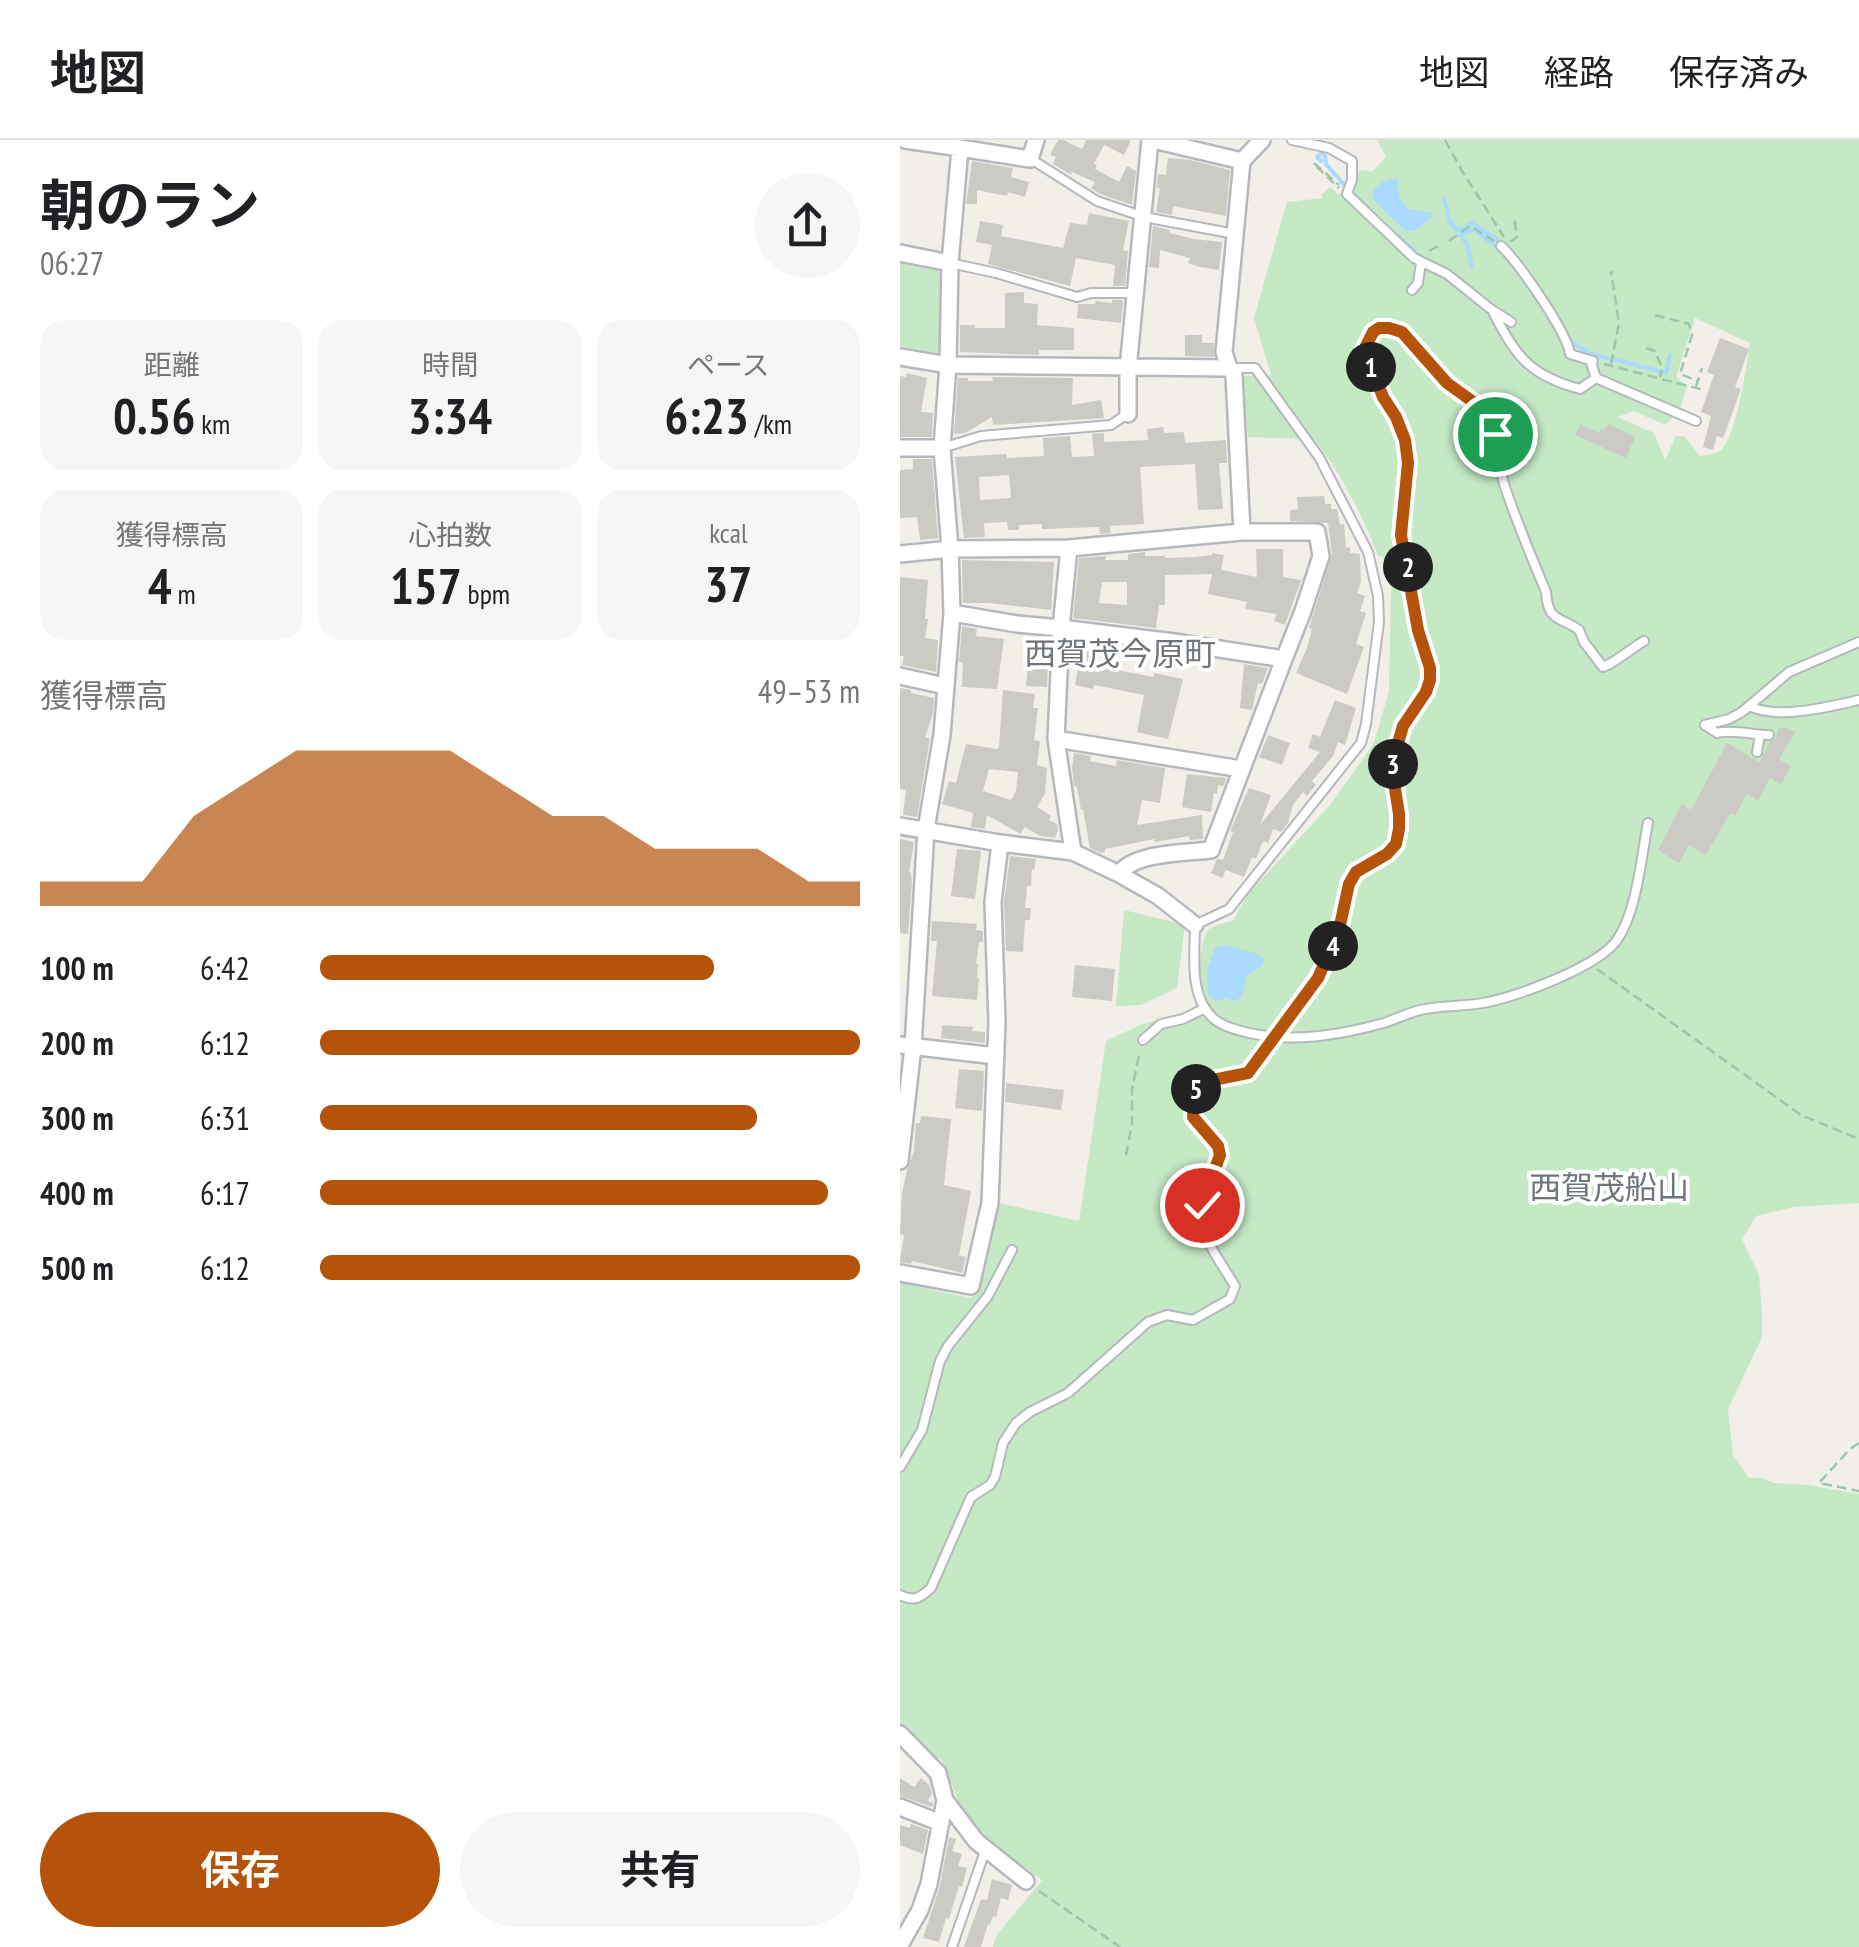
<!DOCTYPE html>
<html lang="ja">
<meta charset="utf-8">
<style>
:root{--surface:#fff;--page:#f6f6f6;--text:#202124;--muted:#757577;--line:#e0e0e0;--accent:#b45309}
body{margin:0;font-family:"PT Sans Narrow","Noto Sans JP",sans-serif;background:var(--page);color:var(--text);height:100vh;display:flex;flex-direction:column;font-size:38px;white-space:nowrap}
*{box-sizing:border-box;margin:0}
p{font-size:32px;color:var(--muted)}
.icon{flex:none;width:55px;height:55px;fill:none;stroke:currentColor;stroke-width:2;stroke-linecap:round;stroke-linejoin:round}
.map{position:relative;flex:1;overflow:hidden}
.panel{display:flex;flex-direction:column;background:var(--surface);width:900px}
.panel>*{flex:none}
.pin{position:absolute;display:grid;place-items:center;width:85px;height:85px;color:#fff;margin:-42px;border:5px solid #fff;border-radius:50%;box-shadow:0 2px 10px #0007}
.km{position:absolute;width:50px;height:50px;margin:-25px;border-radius:50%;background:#222;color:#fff;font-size:28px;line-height:50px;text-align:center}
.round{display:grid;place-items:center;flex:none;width:105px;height:105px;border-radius:52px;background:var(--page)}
.overview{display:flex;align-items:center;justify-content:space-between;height:170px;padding:0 40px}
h1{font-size:55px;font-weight:700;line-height:75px}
.stats{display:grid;grid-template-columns:repeat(3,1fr);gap:15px;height:170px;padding:10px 40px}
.stats div{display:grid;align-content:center;border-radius:25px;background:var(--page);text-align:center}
.stats b{font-size:50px;font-weight:700}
.stats small{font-size:28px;font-weight:400}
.stats p{font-size:28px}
.chart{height:280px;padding:20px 40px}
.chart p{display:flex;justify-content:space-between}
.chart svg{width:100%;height:180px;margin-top:10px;fill:var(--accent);opacity:.7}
.cta{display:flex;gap:20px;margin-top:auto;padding:20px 40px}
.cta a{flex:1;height:115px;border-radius:60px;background:var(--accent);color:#fff;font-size:40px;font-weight:700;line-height:115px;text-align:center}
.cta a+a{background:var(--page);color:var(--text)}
ul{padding:0 40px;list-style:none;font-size:32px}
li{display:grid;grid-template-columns:160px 120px 1fr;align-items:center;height:75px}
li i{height:25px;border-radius:12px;background:var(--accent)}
header{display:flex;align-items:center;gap:60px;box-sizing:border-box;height:140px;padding:0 50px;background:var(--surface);border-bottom:2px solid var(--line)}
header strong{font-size:48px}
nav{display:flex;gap:55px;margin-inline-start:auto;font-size:35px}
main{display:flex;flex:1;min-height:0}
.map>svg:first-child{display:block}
.green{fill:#c5e8c5;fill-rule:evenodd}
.water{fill:#aadaff}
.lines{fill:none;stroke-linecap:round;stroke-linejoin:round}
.stream{stroke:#aadaff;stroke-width:4}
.building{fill:#cccac5;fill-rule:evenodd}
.service-casing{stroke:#b5b8bc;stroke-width:12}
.minor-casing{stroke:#b5b8bc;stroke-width:20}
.path{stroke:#9cc7a9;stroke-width:2.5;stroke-dasharray:10 5;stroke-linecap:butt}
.service{stroke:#fff;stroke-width:8}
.minor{stroke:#fff;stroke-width:15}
.service-bridge-casing{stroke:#b5b8bc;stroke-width:12;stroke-linecap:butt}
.service-bridge{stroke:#fff;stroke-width:8}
.route-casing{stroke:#fff;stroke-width:20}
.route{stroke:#b45309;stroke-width:12}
.labels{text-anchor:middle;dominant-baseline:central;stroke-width:8;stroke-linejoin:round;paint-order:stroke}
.neighbourhood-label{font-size:32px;fill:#70757a;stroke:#fff}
</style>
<header>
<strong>地図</strong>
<nav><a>地図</a><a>経路</a><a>保存済み</a></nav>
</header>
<main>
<section class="panel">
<div class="overview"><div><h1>朝のラン</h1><p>06:27</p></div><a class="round"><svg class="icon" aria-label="share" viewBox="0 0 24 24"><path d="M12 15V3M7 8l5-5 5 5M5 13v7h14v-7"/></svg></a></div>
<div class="stats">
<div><p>距離</p><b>0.56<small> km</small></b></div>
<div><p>時間</p><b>3:34</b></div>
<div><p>ペース</p><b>6:23<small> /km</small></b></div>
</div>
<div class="stats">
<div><p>獲得標高</p><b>4<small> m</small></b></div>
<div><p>心拍数</p><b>157<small> bpm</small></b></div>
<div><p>kcal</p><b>37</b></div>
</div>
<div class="chart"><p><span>獲得標高</span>49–53 m</p>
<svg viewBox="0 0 160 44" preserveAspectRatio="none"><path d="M0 44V38L10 38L20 38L30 22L40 14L50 6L60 6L70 6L80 6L90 14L100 22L110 22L120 30L130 30L140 30L150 38L160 38V44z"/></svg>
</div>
<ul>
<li><b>100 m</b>6:42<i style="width:73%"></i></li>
<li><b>200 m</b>6:12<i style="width:100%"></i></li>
<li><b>300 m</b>6:31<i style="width:81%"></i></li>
<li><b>400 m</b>6:17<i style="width:94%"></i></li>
<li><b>500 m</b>6:12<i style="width:100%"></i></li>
</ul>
<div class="cta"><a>保存</a><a>共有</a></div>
</section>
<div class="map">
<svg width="959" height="1807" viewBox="0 0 959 1807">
<rect width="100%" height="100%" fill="#f1efe8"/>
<path class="green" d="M477 0H959V1063L894 1067 856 1076 842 1099 859 1135 862 1174V1197L828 1269 833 1315 849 1338H862L874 1343 908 1345 959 1354V1807H93L96 1796 142 1740 85 1697 60 1665 42 1620 21 1609 0 1590V1143L70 1158 75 1155 99 1063 179 1081 206 901 240 885 295 869C295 855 300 796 309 789 315 784 326 783 333 781L347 755 430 665 474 603 489 551 491 448 483 417 478 416C462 374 441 334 414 299L348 297 343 236 371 235 354 178 387 62 423 58 421 55 430 47 438 54 452 50 460 31 464 30 472 32 486 17ZM795 178 850 203C847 224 836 297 822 309 816 314 807 315 800 316L784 296H776L765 320 754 293 717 277 733 271 766 285 781 266 787 246 776 237Z
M0 123 38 131 45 138 42 211 35 217 0 211Z
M224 770 285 785 277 848 241 865 216 866Z"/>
<path class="water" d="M491 39H497L499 56 507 69 533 73 531 78 520 87 513 91H505L472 58C474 46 480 42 491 39Z
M325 805 352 812 364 818 362 826 346 836 342 856 335 861 325 858 316 861 308 854 307 830 315 808Z"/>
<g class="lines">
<path class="stream" d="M424 10 426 24 446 47
M421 21 417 17 424 10
M452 53 466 67
M544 58 550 82 557 90
M487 87 514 110
M558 91 572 83 602 103
M560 95 567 104 572 127
M561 96 570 90H574L598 108
M669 201 694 215 710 219
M713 219 766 233 770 215"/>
</g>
<path class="building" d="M158 0H163L182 9 186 0H231L224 15 204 5 194 24 197 25 195 29 219 42 227 26 236 31 232 65 200 54 191 48 195 42 172 32 171 35 153 24 156 17 150 15Z
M268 18 290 20 330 30 326 76 273 66 272 75 256 72 260 48H257L258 34 266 35Z
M72 21 113 28 111 37 129 42 125 57 108 52 107 56 77 50V64H66Z
M189 73 229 81 223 110 228 111 225 146H213L215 125 176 118 170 146 88 124 92 105 76 102 80 81 103 85 101 96 163 108 170 83 187 85Z
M253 86 270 90V93L294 99 322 102 319 130 300 127 288 123 290 118 260 110 259 128 249 127Z
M124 152V163L138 164 137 185 174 188V210H139V215L60 212V185H75V188H105V153Z
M212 160H223L221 183 177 178 178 164H195L196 161 212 163Z
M285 195H302V203H314V217L285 216Z
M820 198 849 209 835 247 841 249 823 298 817 296 813 310 803 307 811 276 801 272 814 235 807 232Z
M7 233 27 238 21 272 33 273 32 297H0V236L6 237Z
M92 237 173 238 172 265 201 260 204 278 93 285 92 277 65 293 54 294 58 238H68V241H93Z
M680 284 699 293 701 288 705 289 708 284 735 297 726 318 675 295Z
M263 287 264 293 284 292 285 303 326 300 327 323H319L323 369 298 370 295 324 240 327 244 384 210 386 211 393 200 394 199 387 142 389V384L119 385V390H108L107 382 84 383 85 397 64 398 55 317 107 314V318L144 316 143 298 170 296 172 317 194 316 192 294 204 293V302L248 300 247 289ZM109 335 111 358 80 360 79 337Z
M13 319H32L38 398 20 400 17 377 0 378V330L13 329Z
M424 356 425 364H431V369H437L440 385 444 384 446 408 450 407V413L460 414 461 442 457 453 465 456 460 471 466 473 456 504 464 507 447 554 396 533 407 508 412 489 409 488 432 414 428 383 390 381V370L398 369 397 357Z
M356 409H383V437L401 440 385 485 374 481 377 474 345 469 347 462 308 454 312 434 265 435V465H259L256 488 173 478 179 418 206 416 205 420H228V414L245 412V416H265V418L295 417 312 415V413L324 415 321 430 357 437ZM202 442H227V465L199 463Z
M62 420 154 422 151 470 89 463H63Z
M0 437 28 440 25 479H28L25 498 38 500 36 532 2 525 4 516H0Z
M62 486 77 489 76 496 104 499 97 549 62 547 63 523 59 522Z
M128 499 149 500 147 547 126 546 130 506H127Z
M172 501 201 506 197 526 253 537 254 533 283 539 268 599 237 592 244 555 194 545 193 549 175 545 180 517 171 515Z
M344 524 368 528 362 544 358 543 352 570 340 568Z
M0 548 11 550V553L34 558 33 573 25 598H30L17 677 3 675 6 650 0 649Z
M103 550 135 554 133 568H138L134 600 140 601 137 625 147 628 145 654 137 667 151 676 149 680 157 684 158 690 155 698 140 696 125 687 120 694 87 675 85 689 71 687 73 673 42 664 49 641 56 643 66 604 97 609 99 607ZM89 629 118 632 116 651 111 660 83 651Z
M435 560 456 568 445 605 438 602 433 616 412 641 416 645 407 656 403 652 393 665 388 683 381 692 373 689 368 703 363 701 356 719 352 717 344 737 326 730 322 738 311 733 317 719 323 720 333 692 330 691 349 648 371 655 360 685 420 612 408 608 413 594 420 597Z
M884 587 895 592 879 619 891 626 881 644 870 638 858 660 847 654 835 676 830 673 806 715 789 705 779 723 758 710 782 664 791 670 827 603 859 622 870 602 876 598 878 589Z
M368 595 390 603 382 625 359 617Z
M174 613 191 616 190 621 216 626 217 620 265 628 260 663 242 660 237 685 302 675 303 699 290 700 289 696 255 702 254 699 205 709V712L201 713 190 708 183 669 181 670 177 647 174 646 172 628Z
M287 634 326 638 324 646 318 645 317 654 314 653 311 672 282 667Z
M0 699 14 702 9 732 11 733 12 743 8 794 0 793Z
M57 709 81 711 75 759 51 756Z
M110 716 136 719 134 730 132 729 131 746H127L125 768H131L130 780H125L123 812 106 811 104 762Z
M32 781 77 784 76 790 83 791V802H79L76 824H78L77 838H79L77 860 32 856 37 801H31Z
M175 825 215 829 212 861 172 857Z
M42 885 73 887 72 891 85 892V903L41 898Z
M59 929 84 931 82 971 55 968Z
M106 943 164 950 161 970 105 962Z
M21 976 51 979 44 1045 71 1051 59 1115 66 1117 62 1133 12 1121 11 1124 0 1122 4 1095 0 1094 2 1054 7 1030 14 1011 16 983H20Z
M0 1638 14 1647 21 1638 29 1645 32 1654 27 1661 33 1663 32 1667 0 1656Z
M11 1684 28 1690 23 1714 0 1705V1685L10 1688Z
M49 1697 56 1699 52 1711 62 1714 58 1726 67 1728 62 1747 59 1746 49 1779 46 1778 39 1802 23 1798 40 1746Z
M92 1739 112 1745 108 1760 101 1758 96 1777 93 1776 90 1785 88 1784 81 1807H64L81 1759 87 1760Z"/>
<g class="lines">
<g class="service-casing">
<path id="service" d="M392 0 429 8 452 21V40L447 54 514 118 547 134 592 170 611 182
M131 19 197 61 244 77 335 94
M601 106C619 123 667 192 670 214L693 221
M50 123 96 133 177 157 191 153H234
M512 150 518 143 521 122
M594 174C617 218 631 236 680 249L696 238
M690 220 696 238 796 281
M332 228H355L419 317 468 412 478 456 479 482 466 584 461 603 329 769 295 785C295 815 288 856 314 879 324 887 337 890 349 893 394 903 440 895 484 883 496 879 508 873 520 870 542 865 566 867 588 862 620 855 698 827 717 800 737 771 741 718 748 683
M42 308 81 296 211 285 227 274
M849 566C878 580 928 567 959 560
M805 585 829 579 842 572 889 532 959 502
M805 585 817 593C831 589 853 595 869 595
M857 612 860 595
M393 873C410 848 427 824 437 794 443 778 442 759 450 743 460 722 490 721 497 698 502 682 497 669 494 653 490 635 493 619 498 602 505 578 529 554 530 534 530 519 522 505 518 491 512 469 511 446 507 424 506 414 502 404 501 394 500 364 511 334 506 304 501 279 457 222 468 200 488 158 532 228 545 241 557 253 578 260 586 274 598 298 597 322 605 347 617 383 632 418 646 452 648 483 660 476 679 490L684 502 703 527C713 524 732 508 744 501
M243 900 261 884 283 879 305 868
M0 1327 22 1290 40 1221 48 1206 88 1156 112 1110
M0 1455C14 1462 20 1458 31 1448L71 1357 90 1345 95 1337 103 1303 116 1283 130 1272 168 1253 248 1182 267 1175 293 1180 330 1159 335 1146C324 1127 295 1090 301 1067 306 1050 316 1034 320 1015L318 1006 293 977 297 946 307 941 348 933 364 911
M52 1807 85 1711"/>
</g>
<g class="minor-casing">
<path id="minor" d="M5 0 60 8
M253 0 342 21 362 0
M0 113 50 123
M0 217 48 225 329 228 324 212 342 21
M329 228 334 235 342 392
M228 274V229L250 0
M0 308H42
M0 414 50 409 169 408 342 392H417L421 416 403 471 384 519 274 502 161 488 169 408
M52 473 117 484 161 488 156 599 173 712
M0 536 45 546
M156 599 341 629
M0 686 100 703 173 712 219 734 258 756 295 785
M219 734C234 712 285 713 311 710L384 519
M0 905 96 916
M0 1021 13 907 26 689 42 595 52 473 50 409 42 308 48 225 50 123 60 8 130 19 136 0
M0 1133 71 1146 90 1063 97 882 93 762 100 703
M0 1594 38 1633 45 1660 76 1701 126 1741
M0 1667 41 1683
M0 1805 20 1770 29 1744 45 1660"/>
</g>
<path class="path" d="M545 0 562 31 604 97
M414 23 439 45
M416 26 439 48
M549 101 570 86 594 101
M610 102 617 97 614 77
M529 111 542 104
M755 175 789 184 792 195 780 234 798 241
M746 208 755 211 762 228 760 237
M704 224 804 250
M711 224 719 183 711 131
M796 247 802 228
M697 829 901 975 959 999
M226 1015 232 983V949L240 911
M959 1303 950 1309 919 1343 959 1351
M139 1751 220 1807"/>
<use href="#service" class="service"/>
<use href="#minor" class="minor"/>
<g class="service-bridge-casing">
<path id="service-bridge" d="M364 911 393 873"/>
</g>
<use href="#service-bridge" class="service-bridge"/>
</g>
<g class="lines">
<g class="route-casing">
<path id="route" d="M302 1065 320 1015 318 1006 293 977 294 956 297 946 308 941 348 933 418 838 439 790 449 744 456 732 487 714 496 704 499 689V674L492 630 496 610 503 586 526 552 530 540V528L518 490 501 395 508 323 505 300 496 277 483 257 468 218 465 208 473 192 479 188H489L502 192 547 243 583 269 595 294"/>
</g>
<use href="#route" class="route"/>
</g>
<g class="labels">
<g class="neighbourhood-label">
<text x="220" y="513">西賀茂今原町</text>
<text x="709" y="1047">西賀茂船山</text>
</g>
</g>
</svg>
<div class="pin" style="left:595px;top:294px;background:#1e9e55"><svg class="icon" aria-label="arrive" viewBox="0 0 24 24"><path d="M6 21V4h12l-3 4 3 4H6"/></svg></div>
<div class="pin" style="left:302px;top:1065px;background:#d93025"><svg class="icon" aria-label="check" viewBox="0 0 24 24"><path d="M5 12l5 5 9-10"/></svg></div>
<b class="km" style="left:471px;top:227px">1</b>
<b class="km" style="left:508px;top:427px">2</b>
<b class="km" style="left:493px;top:624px">3</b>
<b class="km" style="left:433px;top:806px">4</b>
<b class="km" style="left:296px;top:949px">5</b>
</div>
</main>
